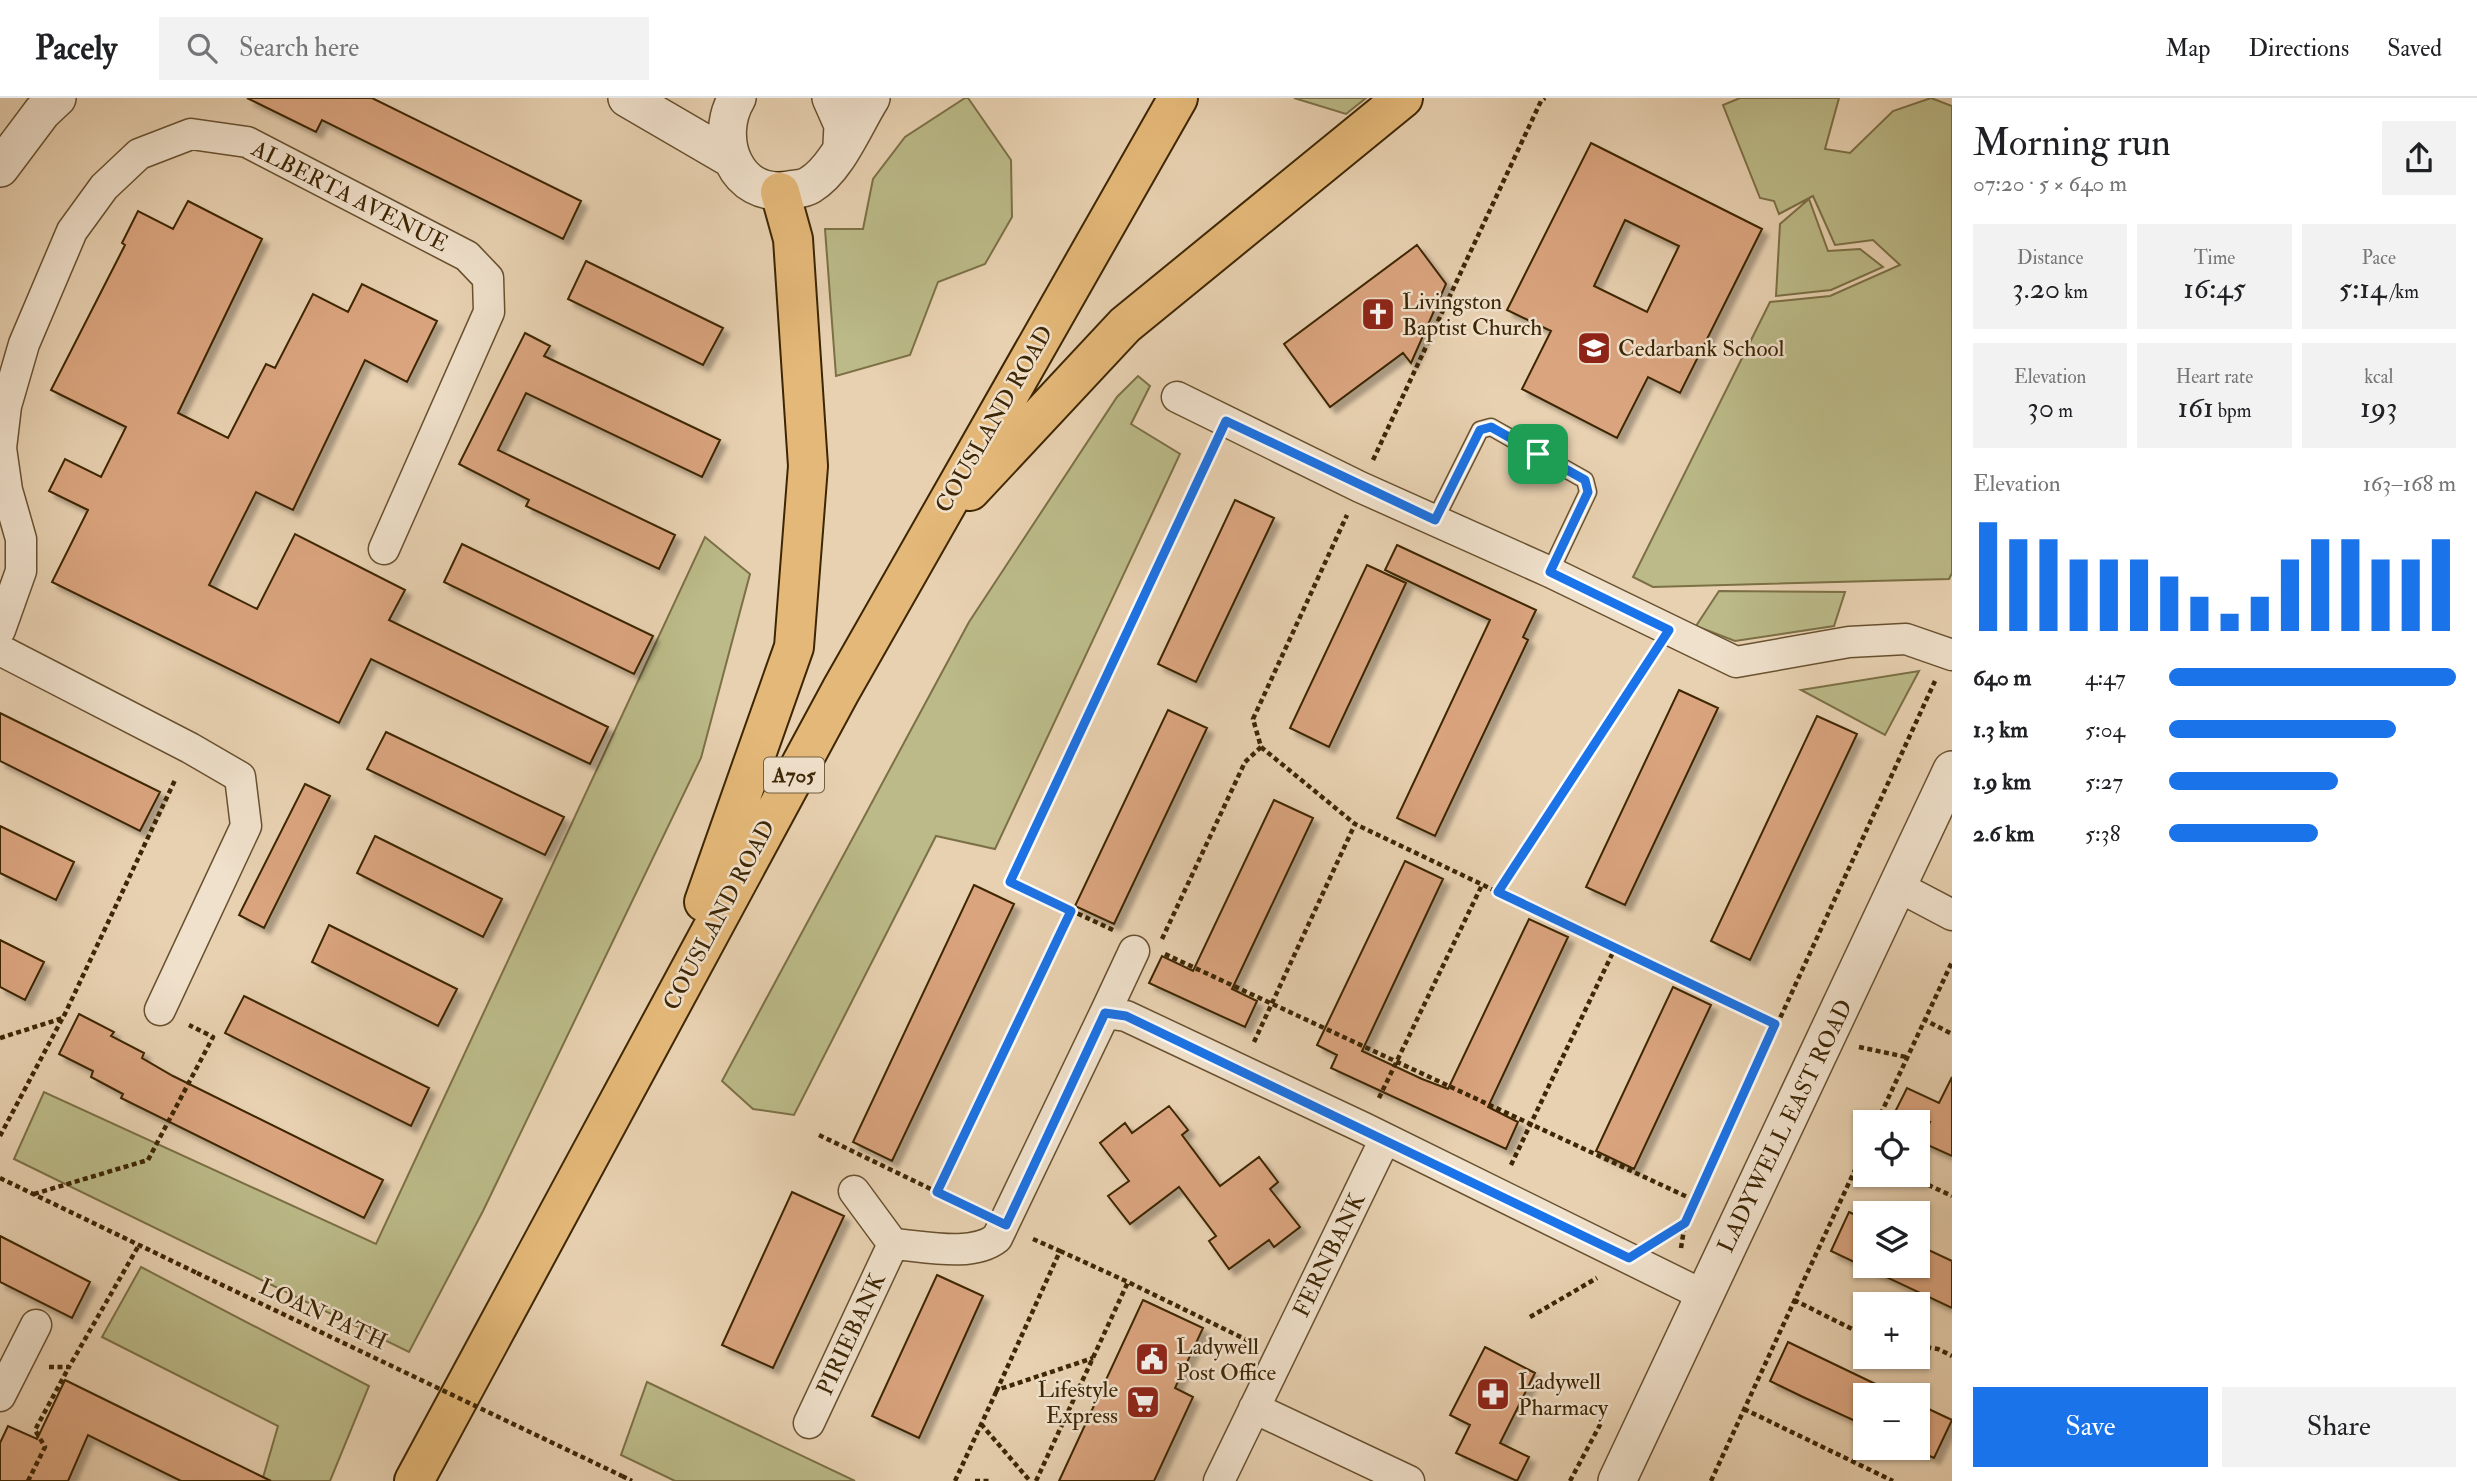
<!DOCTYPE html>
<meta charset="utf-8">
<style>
:root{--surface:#fff;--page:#f2f2f2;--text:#202124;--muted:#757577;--line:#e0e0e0;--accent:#1a73e8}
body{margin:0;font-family:"IM FELL Double Pica",serif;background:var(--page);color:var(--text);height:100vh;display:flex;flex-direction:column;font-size:26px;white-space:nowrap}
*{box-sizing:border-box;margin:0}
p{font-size:23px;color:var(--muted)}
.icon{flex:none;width:38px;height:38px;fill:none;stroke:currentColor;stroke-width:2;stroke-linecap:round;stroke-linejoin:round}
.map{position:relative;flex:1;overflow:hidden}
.panel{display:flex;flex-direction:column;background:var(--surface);width:525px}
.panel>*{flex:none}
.controls{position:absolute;left:1853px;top:1012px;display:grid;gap:14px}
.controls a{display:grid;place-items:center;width:77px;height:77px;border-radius:0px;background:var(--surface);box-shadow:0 2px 5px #0004;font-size:35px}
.pin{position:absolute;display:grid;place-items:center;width:60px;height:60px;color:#fff;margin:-30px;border-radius:14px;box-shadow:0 4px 10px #0006}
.round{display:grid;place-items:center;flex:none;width:74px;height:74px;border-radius:0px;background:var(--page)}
.summary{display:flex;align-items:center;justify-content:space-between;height:119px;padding:0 21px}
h1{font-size:38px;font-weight:600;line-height:52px}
.stats{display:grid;grid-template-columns:repeat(3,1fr);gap:10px;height:119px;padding:7px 21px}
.stats div{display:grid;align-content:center;border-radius:0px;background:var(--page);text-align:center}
.stats b{font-size:30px;font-weight:600}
.stats small{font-size:19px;font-weight:400}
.stats p{font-size:19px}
.chart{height:196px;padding:14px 21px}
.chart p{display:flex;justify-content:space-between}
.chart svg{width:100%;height:126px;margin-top:7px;stroke:var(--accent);stroke-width:6}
.action{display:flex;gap:14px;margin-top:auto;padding:14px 21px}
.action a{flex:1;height:80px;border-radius:0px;background:var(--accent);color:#fff;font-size:28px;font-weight:600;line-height:80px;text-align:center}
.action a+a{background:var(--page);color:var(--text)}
ul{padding:0 21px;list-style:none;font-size:23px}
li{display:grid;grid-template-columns:112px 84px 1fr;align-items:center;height:52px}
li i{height:18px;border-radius:9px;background:var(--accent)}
header{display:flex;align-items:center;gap:42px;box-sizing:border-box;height:98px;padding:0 35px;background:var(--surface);border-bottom:2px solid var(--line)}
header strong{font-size:33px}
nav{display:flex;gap:38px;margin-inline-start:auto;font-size:24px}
.search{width:490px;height:63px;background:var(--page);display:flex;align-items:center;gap:18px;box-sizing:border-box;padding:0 24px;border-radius:0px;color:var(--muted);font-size:26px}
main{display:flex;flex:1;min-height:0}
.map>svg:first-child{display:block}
.green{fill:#bbba88;stroke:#7c7046;stroke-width:2}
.building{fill:#daa47e;stroke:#3e2604;stroke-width:2;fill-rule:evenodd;filter:url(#shadow)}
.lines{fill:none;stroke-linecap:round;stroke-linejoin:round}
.service-casing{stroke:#68512f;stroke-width:19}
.minor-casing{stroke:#68512f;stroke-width:33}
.tertiary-casing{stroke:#68512f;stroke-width:40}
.primary-casing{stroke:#3e2604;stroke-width:42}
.path{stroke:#3e2604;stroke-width:4.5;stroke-dasharray:5 3.5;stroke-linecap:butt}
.service{stroke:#f0e1cc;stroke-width:16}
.minor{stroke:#f0e1cc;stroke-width:30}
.tertiary{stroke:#f0e1cc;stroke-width:37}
.primary{stroke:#e4b878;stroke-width:38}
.path-bridge{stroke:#3e2604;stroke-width:4.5;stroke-dasharray:5 3.5;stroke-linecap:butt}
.route-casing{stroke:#fff;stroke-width:14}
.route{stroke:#1a73e8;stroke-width:9}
.labels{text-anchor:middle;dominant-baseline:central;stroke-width:5;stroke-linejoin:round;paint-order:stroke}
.shield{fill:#f0e1cc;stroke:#735e40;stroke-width:2}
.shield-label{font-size:21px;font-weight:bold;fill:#3e2604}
.street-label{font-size:23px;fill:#3e2604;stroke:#f0e1cc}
.poi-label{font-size:23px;fill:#3e2604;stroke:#f0e1cc;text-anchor:start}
</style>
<header>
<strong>Pacely</strong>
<div class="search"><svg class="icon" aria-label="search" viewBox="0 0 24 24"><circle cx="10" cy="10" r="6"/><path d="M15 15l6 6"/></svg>Search here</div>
<nav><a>Map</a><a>Directions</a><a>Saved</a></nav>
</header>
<main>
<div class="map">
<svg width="1952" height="1383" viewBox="0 0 1952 1383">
<defs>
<filter id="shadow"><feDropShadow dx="6" dy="6" stdDeviation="2" flood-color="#0004"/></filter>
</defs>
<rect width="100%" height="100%" fill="#e8d1b1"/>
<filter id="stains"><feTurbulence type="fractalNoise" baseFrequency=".00286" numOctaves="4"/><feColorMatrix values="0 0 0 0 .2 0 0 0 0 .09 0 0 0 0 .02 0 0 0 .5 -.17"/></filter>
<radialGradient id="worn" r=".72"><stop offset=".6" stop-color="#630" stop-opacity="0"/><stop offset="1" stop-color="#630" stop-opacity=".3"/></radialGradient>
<path class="green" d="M965 0H968L1011 62 1012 119 985 166 938 184 910 257 836 278 825 131H863L873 81 905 39Z
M1294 0H1366L1346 16Z
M1740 0H1839L1825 51 1850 55 1893 13 1931 0 1952 8V475L1949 481 1653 489 1633 479 1770 204 1830 198 1900 167 1873 142 1835 147 1813 98 1779 116 1774 103 1760 100 1723 7Z
M1809 101 1828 153 1860 151 1883 169 1831 192 1776 198 1780 126Z
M1138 278 1150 288 1131 326 1180 356 995 751 936 738 794 1017 753 1011 722 983 969 524 1117 299Z
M705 439 750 476 701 660 483 1113 409 1254 14 1061 44 994 376 1146Z
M1719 493 1845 494 1834 528 1735 543 1696 528Z
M1919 573 1885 637 1801 592Z
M141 1169 369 1288 330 1383H262L278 1328 102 1239Z
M647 1284 855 1383H675L621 1357Z"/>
<path class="building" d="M247 0H372L581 103 563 141 322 22 316 34Z
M1591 45 1762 131 1680 295 1648 279 1617 340 1522 291 1551 233 1507 212ZM1625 122 1679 148 1647 214 1594 188Z
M188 103 262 141 178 315 228 340 266 266 275 270 313 196 348 214 362 186 437 223 407 284 365 262 293 412 256 394 209 487 257 511 295 436 405 492 389 522 608 629 590 666 371 561 339 625 52 484 88 412 49 393 65 361 101 379 126 329 51 292 125 147 122 145 138 113 173 131Z
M1417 147 1446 186 1411 265 1403 255 1330 309 1284 246Z
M586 163 723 230 703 267 568 201Z
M525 235 550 248 544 258 720 342 702 379 526 295 498 352 675 437 659 471 526 408 529 402 459 366Z
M1235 402 1274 420 1196 584 1158 566Z
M462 446 653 538 634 576 444 484Z
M1397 447 1536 512 1523 539 1528 542 1435 738 1397 720 1490 522 1385 472Z
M1367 467 1406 485 1329 649 1290 630Z
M1679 592 1718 610 1625 807 1586 789Z
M1168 612 1207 630 1114 826 1075 808Z
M0 615 160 694 140 733 0 663Z
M1817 618 1857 636 1750 862 1711 843Z
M386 634 564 719 545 757 367 671Z
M305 686 330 698 264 830 239 817Z
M1274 702 1313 720 1232 891 1257 903 1245 929 1149 885 1162 858 1193 873Z
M0 728 74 764 56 802 0 775Z
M375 738 502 801 483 839 357 775Z
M1405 763 1443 781 1362 953 1422 981 1448 991 1529 821 1568 839 1488 1009 1518 1024 1506 1051 1331 970 1337 957 1317 947Z
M974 787 1014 806 892 1063 853 1044Z
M329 827 457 891 438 928 312 864Z
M0 842 44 864 25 902 0 889Z
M1673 889 1711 907 1634 1071 1596 1053Z
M244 898 429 990 411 1028 225 935Z
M79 916 114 934 111 938 144 955 142 960 173 978 383 1082 364 1120 121 1000 123 996 91 979 93 973 59 956Z
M1952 979V1058L1921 1044 1930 1024H1890L1907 990 1939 1005Z
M1169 1008 1188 1032 1182 1037 1220 1088 1259 1059 1278 1084 1270 1091 1300 1129 1274 1149 1269 1142 1229 1171 1209 1143 1216 1138 1179 1089 1130 1126 1108 1098 1129 1083 1100 1045 1125 1025 1132 1035Z
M792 1094 844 1118 773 1270 722 1247Z
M1849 1114 1866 1122V1167H1918V1147L1952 1163V1210L1831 1153Z
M0 1138 90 1184 72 1220 0 1184Z
M937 1177 983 1198 919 1340 872 1318Z
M1143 1202 1203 1230 1175 1290 1193 1299 1154 1383H1059Z
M1788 1244 1888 1292 1898 1297H1866V1328L1803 1299 1770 1283Z
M1485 1249 1535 1275 1500 1345 1529 1359 1517 1383 1456 1355 1470 1327 1450 1317Z
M65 1282 124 1311 271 1383H181L88 1337 68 1383H0V1345L8 1328 37 1341Z
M1918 1306 1952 1322 1934 1360 1910 1349H1918Z"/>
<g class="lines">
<g class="service-casing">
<path id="service" d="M1435 422 1480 332 1491 329 1585 382 1588 394 1550 474"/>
</g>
<g class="minor-casing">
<path id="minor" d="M1177 299 1360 389 1550 474 1736 564 1849 544 1906 541 1952 557
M0 532 21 473V441L7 392 1 350 6 308 24 246 72 133 104 89 139 56 191 36 247 44 467 158 488 180 489 214 384 451
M0 552 190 650 240 679 246 728 160 912
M1899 789 1952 817
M1105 915 1134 853
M854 1093 893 1146
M0 1298 36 1227
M1254 1310 1409 1383
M809 1325 893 1146C923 1148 972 1160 997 1140L1105 915 1126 918 1364 1030 1703 1197
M1219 1383 1385 1041"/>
</g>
<g class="tertiary-casing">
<path id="tertiary" d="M627 0 730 60
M737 0C713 40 735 101 789 92 796 91 804 91 810 87 837 71 854 27 871 0
M831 0 843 27 842 47
M0 70 42 14 57 0
M1617 1383 1952 672"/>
</g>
<g class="primary-casing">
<path id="primary" d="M970 393 1125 227 1403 0
M704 804 794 549 808 368 793 141 780 94
M414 1383 841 592 1178 0"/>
</g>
<path class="path" d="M1373 362 1541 3 1545 0
M1261 649 1355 726 1775 926
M1498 794 1652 558
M1113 832 1010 784 1213 352
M1162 841 1245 664 1261 649 1253 621 1347 417
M1165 856 1696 1103
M1923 921 1952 936
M0 940 63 920 176 680
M1254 944 1355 726
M1859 949 1906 959
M1379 1000 1482 787
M1877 1024 1952 864
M819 1037 937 1094
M0 1038 62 921
M1511 1067 1615 850
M1905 1076 1952 1098
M0 1080 197 1175
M34 1096 148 1062 213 939 189 927
M975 1112 937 1094 1071 812
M1661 1140 1685 1125 1696 1103 1935 583
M1033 1141 1060 1153 997 1292 1093 1260
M1681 1150 1685 1125
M1060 1153 1128 1184
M1794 1202 1866 1238
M1530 1219 1597 1180
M1918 1248 1938 1251 1952 1258
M49 1269H69L139 1147
M1744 1311 1893 1383
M981 1326 1030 1383
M622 1378 632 1383
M28 1383 45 1349 35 1332 69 1269
M955 1383 997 1292
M975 1383H992
M1036 1383 1128 1184 1251 1244
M1570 1383 1601 1325
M1711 1383 1866 1048"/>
<use href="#service" class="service"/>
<use href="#minor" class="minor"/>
<use href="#tertiary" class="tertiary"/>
<use href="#primary" class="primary"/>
<path class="path-bridge" d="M197 1175 622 1378"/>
</g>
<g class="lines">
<g class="route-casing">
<path id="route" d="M1226 323 1435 422 1480 332 1491 329 1585 382 1588 394 1550 474 1669 532 1498 794 1775 926 1685 1125 1629 1160 1126 918 1105 915 1006 1127 937 1094 1071 813 1010 784Z"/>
</g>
<use href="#route" class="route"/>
</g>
<defs>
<g id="church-square" transform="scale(1.75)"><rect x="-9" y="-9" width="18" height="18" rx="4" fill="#8f2418" stroke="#f0e1cc"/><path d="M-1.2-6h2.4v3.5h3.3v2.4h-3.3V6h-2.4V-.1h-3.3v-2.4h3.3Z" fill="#fff"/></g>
<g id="school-square" transform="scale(1.75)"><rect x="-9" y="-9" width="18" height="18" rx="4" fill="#8f2418" stroke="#f0e1cc"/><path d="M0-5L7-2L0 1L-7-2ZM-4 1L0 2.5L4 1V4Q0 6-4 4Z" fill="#fff"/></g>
<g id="civic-square" transform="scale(1.75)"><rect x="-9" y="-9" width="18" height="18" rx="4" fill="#8f2418" stroke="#f0e1cc"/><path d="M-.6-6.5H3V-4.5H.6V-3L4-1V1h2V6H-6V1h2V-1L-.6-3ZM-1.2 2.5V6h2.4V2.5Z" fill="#fff"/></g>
<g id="pharmacy-square" transform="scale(1.75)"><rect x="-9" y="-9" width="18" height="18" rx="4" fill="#8f2418" stroke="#f0e1cc"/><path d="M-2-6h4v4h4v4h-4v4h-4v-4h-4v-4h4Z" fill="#fff"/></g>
<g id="supermarket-square" transform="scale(1.75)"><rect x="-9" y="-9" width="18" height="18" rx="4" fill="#8f2418" stroke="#f0e1cc"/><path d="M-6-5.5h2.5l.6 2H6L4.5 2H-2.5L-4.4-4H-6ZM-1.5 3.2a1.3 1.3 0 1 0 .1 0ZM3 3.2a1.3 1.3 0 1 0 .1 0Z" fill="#fff"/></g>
</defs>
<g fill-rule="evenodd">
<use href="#church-square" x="1378" y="216"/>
<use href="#school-square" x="1594" y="250"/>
<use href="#civic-square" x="1152" y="1261"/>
<use href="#pharmacy-square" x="1493" y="1296"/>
<use href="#supermarket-square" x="1143" y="1304"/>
</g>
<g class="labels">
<rect class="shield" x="764" y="659.5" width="60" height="35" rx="5"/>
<g class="shield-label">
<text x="794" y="677">A705</text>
</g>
<g class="street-label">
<text transform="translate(350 98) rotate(27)">ALBERTA AVENUE</text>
<text transform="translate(994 321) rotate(-60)">COUSLAND ROAD</text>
<text transform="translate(719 817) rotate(-62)">COUSLAND ROAD</text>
<text transform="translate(1785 1028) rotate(-64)">LADYWELL EAST ROAD</text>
<text transform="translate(1329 1157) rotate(-64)">FERNBANK</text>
<text transform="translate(323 1216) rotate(25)">LOAN PATH</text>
<text transform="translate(851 1236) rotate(-65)">PIRIEBANK</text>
</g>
<g class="poi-label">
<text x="1402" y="203">Livingston<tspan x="1402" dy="26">Baptist Church</tspan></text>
<text x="1618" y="250">Cedarbank School</text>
<text x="1176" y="1248">Ladywell<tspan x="1176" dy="26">Post Office</tspan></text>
<text x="1518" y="1283">Ladywell<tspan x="1518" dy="26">Pharmacy</tspan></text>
<text x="1118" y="1291" text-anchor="end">Lifestyle<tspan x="1118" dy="26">Express</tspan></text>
</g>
</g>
<rect width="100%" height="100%" filter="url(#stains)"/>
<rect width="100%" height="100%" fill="url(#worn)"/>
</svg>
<div class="controls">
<a><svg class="icon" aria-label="locate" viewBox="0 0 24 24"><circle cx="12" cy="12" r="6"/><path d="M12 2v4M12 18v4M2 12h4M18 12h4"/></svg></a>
<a><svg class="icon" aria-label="layers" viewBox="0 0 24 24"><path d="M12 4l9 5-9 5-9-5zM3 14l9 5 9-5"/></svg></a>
<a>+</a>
<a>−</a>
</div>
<div class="pin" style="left:1538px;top:356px;background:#1e9e55"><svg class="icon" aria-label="arrive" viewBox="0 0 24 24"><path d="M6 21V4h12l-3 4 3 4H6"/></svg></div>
</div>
<section class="panel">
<div class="summary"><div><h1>Morning run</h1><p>07:20 · 5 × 640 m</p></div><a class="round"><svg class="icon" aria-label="share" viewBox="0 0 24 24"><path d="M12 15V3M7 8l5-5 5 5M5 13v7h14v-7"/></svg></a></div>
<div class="stats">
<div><p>Distance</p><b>3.20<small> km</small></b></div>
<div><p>Time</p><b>16:45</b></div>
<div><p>Pace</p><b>5:14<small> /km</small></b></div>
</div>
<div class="stats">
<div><p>Elevation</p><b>30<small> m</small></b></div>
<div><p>Heart rate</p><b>161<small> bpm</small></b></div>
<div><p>kcal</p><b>193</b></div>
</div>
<div class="chart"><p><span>Elevation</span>163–168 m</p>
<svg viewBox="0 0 160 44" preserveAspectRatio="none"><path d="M5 44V6M15 44V12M25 44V12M35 44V19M45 44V19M55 44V19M65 44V25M75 44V32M85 44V38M95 44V32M105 44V19M115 44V12M125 44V12M135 44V19M145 44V19M155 44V12"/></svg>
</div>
<ul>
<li><b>640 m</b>4:47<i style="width:100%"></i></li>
<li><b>1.3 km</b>5:04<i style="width:79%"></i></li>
<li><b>1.9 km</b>5:27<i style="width:59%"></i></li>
<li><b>2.6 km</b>5:38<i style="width:52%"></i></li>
</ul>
<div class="action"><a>Save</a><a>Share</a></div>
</section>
</main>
